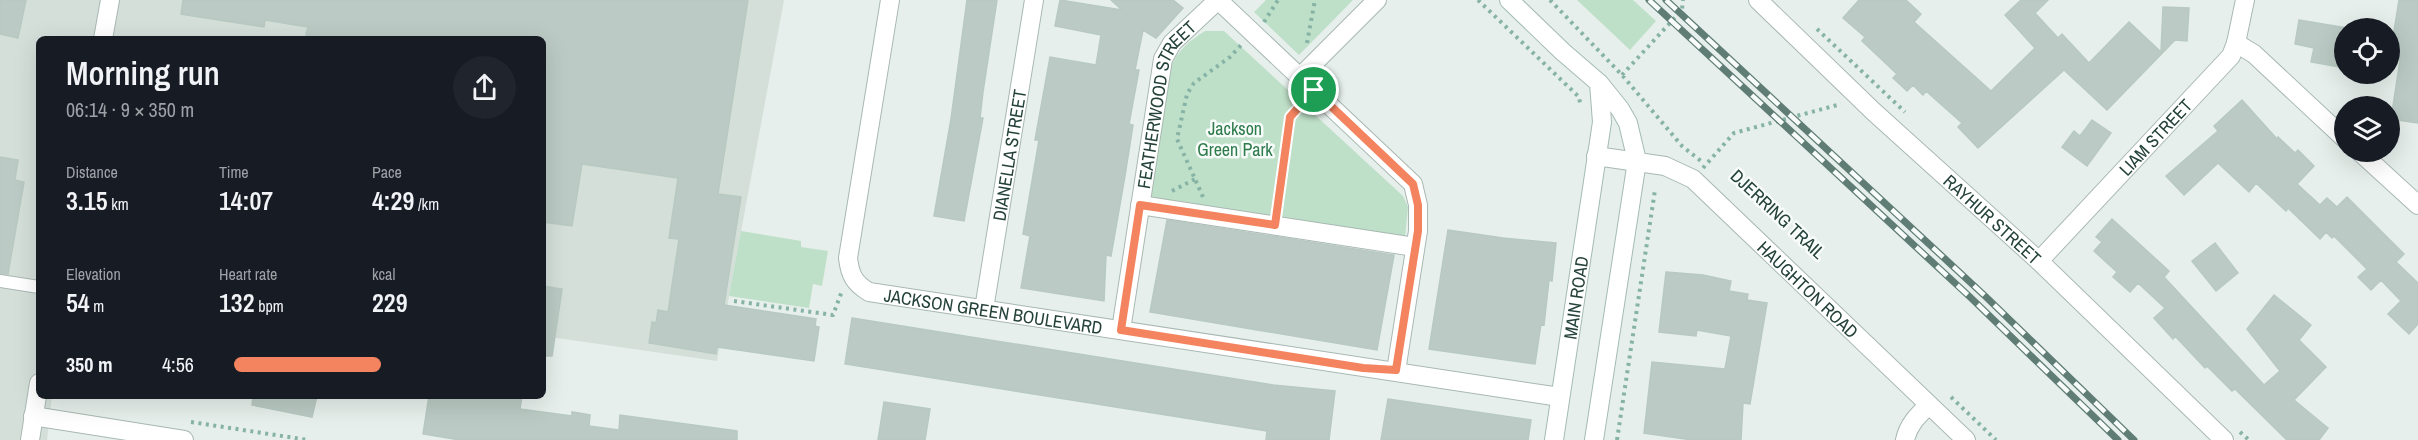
<!DOCTYPE html>
<meta charset="utf-8">
<style>
:root{--surface:#171b24;--page:#20242c;--text:#f1f3f6;--muted:#9ea1a6;--accent:#f4845f}
body{margin:0;font-family:"Archivo Narrow",sans-serif;background:var(--page);color:var(--text);height:100vh;display:flex;flex-direction:column;font-size:22px;white-space:nowrap}
*{box-sizing:border-box;margin:0}
p{font-size:20px;color:var(--muted)}
.icon{flex:none;width:33px;height:33px;fill:none;stroke:currentColor;stroke-width:2;stroke-linecap:round;stroke-linejoin:round}
.map{position:relative;flex:1;overflow:hidden}
.details{position:absolute;left:36px;top:36px;width:510px;height:363px;display:flex;flex-direction:column;background:var(--surface);border-radius:9px;box-shadow:0 6px 24px #0002}
.details>*{flex:none}
.controls{position:absolute;left:2334px;top:18px;display:grid;gap:12px}
.controls a{display:grid;place-items:center;width:66px;height:66px;border-radius:50%;background:var(--surface);box-shadow:0 6px 24px #0002;font-size:30px}
.pin{position:absolute;display:grid;place-items:center;width:51px;height:51px;color:#fff;margin:-26px;border:3px solid #fff;border-radius:50%;box-shadow:0 2px 6px #0007}
.round{display:grid;place-items:center;flex:none;width:63px;height:63px;border-radius:32px;background:var(--page)}
.head{display:flex;align-items:center;justify-content:space-between;height:102px;padding:0 30px}
h1{font-size:33px;font-weight:600;line-height:45px}
.figures{display:grid;grid-template-columns:repeat(3,1fr);gap:9px;height:102px;padding:6px 30px}
.figures div{display:grid;align-content:center}
.figures b{font-size:26px;font-weight:600}
.figures small{font-size:16px;font-weight:400}
.figures p{font-size:16px}
ul{padding:0 30px;list-style:none;font-size:20px}
li{display:grid;grid-template-columns:96px 72px 1fr;align-items:center;height:45px}
li i{height:15px;border-radius:8px;background:var(--accent)}
.map>svg:first-child{display:block}
.built{fill:#d4dfda}
.green{fill:#bfe0c8}
.building{fill:#bbcac4;stroke:#b8c9c2;stroke-width:1.5}
.lines{fill:none;stroke-linecap:round;stroke-linejoin:round}
.service-casing{stroke:#a8b8b2;stroke-width:14}
.pedestrian-casing{stroke:#a8b8b2;stroke-width:20}
.minor-casing{stroke:#a8b8b2;stroke-width:20}
.secondary-casing{stroke:#a4bbb3;stroke-width:20}
.path{stroke:#86b3a5;stroke-width:4;stroke-dasharray:3 4.5;stroke-linecap:butt}
.service{stroke:#fff;stroke-width:12}
.pedestrian{stroke:#fff;stroke-width:18}
.minor{stroke:#fff;stroke-width:18}
.secondary{stroke:#fff;stroke-width:18}
.rail-casing{stroke:#5f7d75;stroke-width:7}
.rail{stroke:#f7fbf9;stroke-width:4.5;stroke-dasharray:14;stroke-linecap:butt}
.route-casing{stroke:#fff;stroke-width:12}
.route{stroke:#f4845f;stroke-width:8}
.labels{text-anchor:middle;dominant-baseline:central;stroke-width:5;stroke-linejoin:round;paint-order:stroke}
.street-label{font-size:18px;fill:#24423a;stroke:#f7fbf9}
.park-label{font-size:18px;fill:#2d7a4b;stroke:#f7fbf9}
</style>
<div class="map">
<svg width="2418" height="440" viewBox="0 0 2418 440">
<rect width="100%" height="100%" fill="#e6efeb"/>
<path class="built" d="M0 0H784L717 361 543 336V39H39V396H52L47 440H0Z"/>
<path class="green" d="M1266 0H1353L1299 55 1254 12Z
M1577 0H1633L1656 21 1630 50Z
M1205 31H1224L1403 196 1408 207 1405 238 1151 198 1170 69C1178 50 1188 42 1205 31Z
M741 231 801 241V247L828 251 822 286 813 284 809 308 729 296Z"/>
<path class="building" d="M0 0H26L18 38 0 34Z
M183 0H748L718 194 741 197 724 305 816 319 815 326 819 327 814 361 717 347 716 354 649 343 652 322 656 323 658 310 668 312 679 239 669 238 678 178 582 164 572 226 543 222V39H336L306 35 308 27 265 20 264 27 181 14Z
M967 0H997L983 92 980 118H983L964 221 934 216 951 119Z
M1060 0 1122 10 1111 0H1173L1183 8 1156 38 1143 30 1135 70H1139L1129 124 1133 125 1125 176 1111 256 1106 255 1104 301 1021 288 1030 236 1023 234 1039 140H1035L1050 57 1096 65 1101 35 1055 26Z
M1859 0H1906L1921 14 1914 22 1991 91 2035 48 2005 15 2021 0H2048L2035 13 2058 38 2062 34 2089 63 2129 22 2161 52 2163 7 2189 8 2187 41 2175 40 2107 110 2064 70 1978 148 1958 127 1962 123 1926 91 1923 95 1913 85 1907 91 1893 78 1897 74 1862 41 1865 37 1843 18Z
M2399 0H2418V123L2391 119 2400 60 2390 59V56Z
M2299 20 2347 28H2344L2340 67 2311 62 2314 48 2295 44Z
M2242 100 2277 139 2278 137 2295 153 2298 150 2314 166 2297 184 2320 205 2327 198 2337 207 2347 197 2404 254 2396 262 2418 283V324L2409 334 2388 314 2401 301 2381 280 2371 290 2358 277 2367 269 2334 236 2332 238 2326 232 2320 239 2288 208 2286 211 2256 183 2249 192 2218 163 2184 195 2166 176 2218 131 2214 126Z
M2092 120 2111 133 2087 166 2062 147 2074 131 2080 136Z
M0 157 18 160 15 180 24 182 8 274 0 273Z
M2112 219 2169 271 2164 277 2264 385 2280 371 2247 329 2274 295 2311 325 2299 340 2326 367 2294 400 2328 428 2319 440H2287L2235 389 2232 391 2207 366 2205 368 2175 336 2173 339 2154 318 2165 308 2138 283 2130 292 2113 277 2117 272 2094 251 2102 242 2096 237Z
M1167 220 1394 255 1377 350 1150 312Z
M1448 230 1503 238 1556 243 1552 281 1549 280 1544 325 1541 324 1535 364 1429 349Z
M2215 243 2238 273 2216 291 2192 261Z
M1666 272 1703 275 1731 281 1729 291 1748 294 1747 300 1767 303 1750 404 1743 403 1741 440H1692L1644 433 1652 362 1725 369 1731 336 1697 330 1696 336 1659 332Z
M543 286 562 289 552 356H543Z
M852 318 1273 385 1335 391 1329 440H1266L1267 431 845 364Z
M253 396H317L312 417 252 405Z
M429 396H522L520 409 572 416V412L590 415 589 426 619 430 620 415 737 431V440H460L423 434Z
M1388 399 1531 420 1528 440H1381Z
M884 402 930 409 925 440H878Z"/>
<g class="lines">
<g class="service-casing">
<path id="service" d="M0 281 39 287"/>
</g>
<g class="pedestrian-casing">
<path id="pedestrian" d="M1140 205 1415 247"/>
</g>
<g class="minor-casing">
<g id="minor">
<path id="s1" d="M890 0 848 258C850 275 854 283 869 292L1560 397"/>
<path id="s2" d="M1758 0 1874 112 2039 261 2224 440"/>
<path d="M103 39 110 0"/>
<path d="M2236 43 2254 54 2344 138"/>
<path d="M1300 77 1377 0"/>
<path d="M2360 152 2418 205"/>
<path id="s3" d="M1596 156 1665 166 1693 179 1966 440"/>
<path id="s4" d="M2039 261 2231 56 2236 43 2245 0"/>
<path id="s5" d="M984 309 1034 0"/>
<path id="s6" d="M1121 330 1163 59 1172 43 1218 0 1413 184 1418 205V231L1396 371"/>
<path d="M33 416 184 440"/>
<path d="M30 440 39 383"/>
<path d="M1905 440C1908 425 1918 415 1929 405"/>
</g>
</g>
<g class="secondary-casing">
<g id="secondary">
<path d="M1509 0 1563 52 1599 83 1620 109 1628 123 1637 161 1594 440"/>
<path id="s7" d="M1554 440 1602 122 1599 83"/>
</g>
</g>
<path class="path" d="M1478 0 1579 97 1580 103
M1550 0 1622 75 1682 146 1701 161
M1264 22 1278 0
M1817 29 1905 112
M1307 43 1315 0
M1622 75 1682 10 1683 0
M1703 168 1734 133 1841 104
M1172 191 1195 179
M1203 197 1177 139 1187 94 1194 83 1230 57 1242 44
M1277 210 1291 117 1302 102
M734 301 833 315 842 291
M1951 397 1996 440
M191 422 308 440
M2240 432 2249 440
M1617 440 1655 190"/>
<use href="#service" class="service"/>
<use href="#pedestrian" class="pedestrian"/>
<use href="#minor" class="minor"/>
<use href="#secondary" class="secondary"/>
<g class="rail-casing">
<path id="rail" d="M1649 0 1970 297 2118 440
M1666 0 1985 296 2134 440"/>
</g>
<use href="#rail" class="rail"/>
</g>
<g class="lines">
<g class="route-casing">
<path id="route" d="M1314 90 1413 184 1418 205V231L1396 370 1363 368 1121 330 1140 205 1275 225 1290 117Z"/>
</g>
<use href="#route" class="route"/>
</g>
<g class="labels">
<g class="street-label">
<text stroke="none"><textPath href="#s6" startOffset="232">FEATHERWOOD STREET</textPath></text>
<text stroke="none"><textPath href="#s4" startOffset="170">LIAM STREET</textPath></text>
<text stroke="none"><textPath href="#s5" startOffset="156">DIANELLA STREET</textPath></text>
<text transform="translate(1778 214) rotate(43)">DJERRING TRAIL</text>
<text stroke="none"><textPath href="#s2" startOffset="321">RAYHUR STREET</textPath></text>
<text stroke="none"><textPath href="#s3" startOffset="260">HAUGHTON ROAD</textPath></text>
<text stroke="none"><textPath href="#s7" startOffset="144">MAIN ROAD</textPath></text>
<text stroke="none"><textPath href="#s1" startOffset="429">JACKSON GREEN BOULEVARD</textPath></text>
</g>
<g class="park-label">
<text x="1235" y="128">Jackson<tspan x="1235" dy="21">Green Park</tspan></text>
</g>
</g>
</svg>
<div class="controls">
<a><svg class="icon" aria-label="locate" viewBox="0 0 24 24"><circle cx="12" cy="12" r="6"/><path d="M12 2v4M12 18v4M2 12h4M18 12h4"/></svg></a>
<a><svg class="icon" aria-label="layers" viewBox="0 0 24 24"><path d="M12 4l9 5-9 5-9-5zM3 14l9 5 9-5"/></svg></a>
</div>
<div class="pin" style="left:1314px;top:90px;background:#1e9e55"><svg class="icon" aria-label="arrive" viewBox="0 0 24 24"><path d="M6 21V4h12l-3 4 3 4H6"/></svg></div>
<section class="details">
<div class="head"><div><h1>Morning run</h1><p>06:14 · 9 × 350 m</p></div><a class="round"><svg class="icon" aria-label="share" viewBox="0 0 24 24"><path d="M12 15V3M7 8l5-5 5 5M5 13v7h14v-7"/></svg></a></div>
<div class="figures">
<div><p>Distance</p><b>3.15<small> km</small></b></div>
<div><p>Time</p><b>14:07</b></div>
<div><p>Pace</p><b>4:29<small> /km</small></b></div>
</div>
<div class="figures">
<div><p>Elevation</p><b>54<small> m</small></b></div>
<div><p>Heart rate</p><b>132<small> bpm</small></b></div>
<div><p>kcal</p><b>229</b></div>
</div>
<ul>
<li><b>350 m</b>4:56<i style="width:52%"></i></li>
</ul>
</section>
</div>
